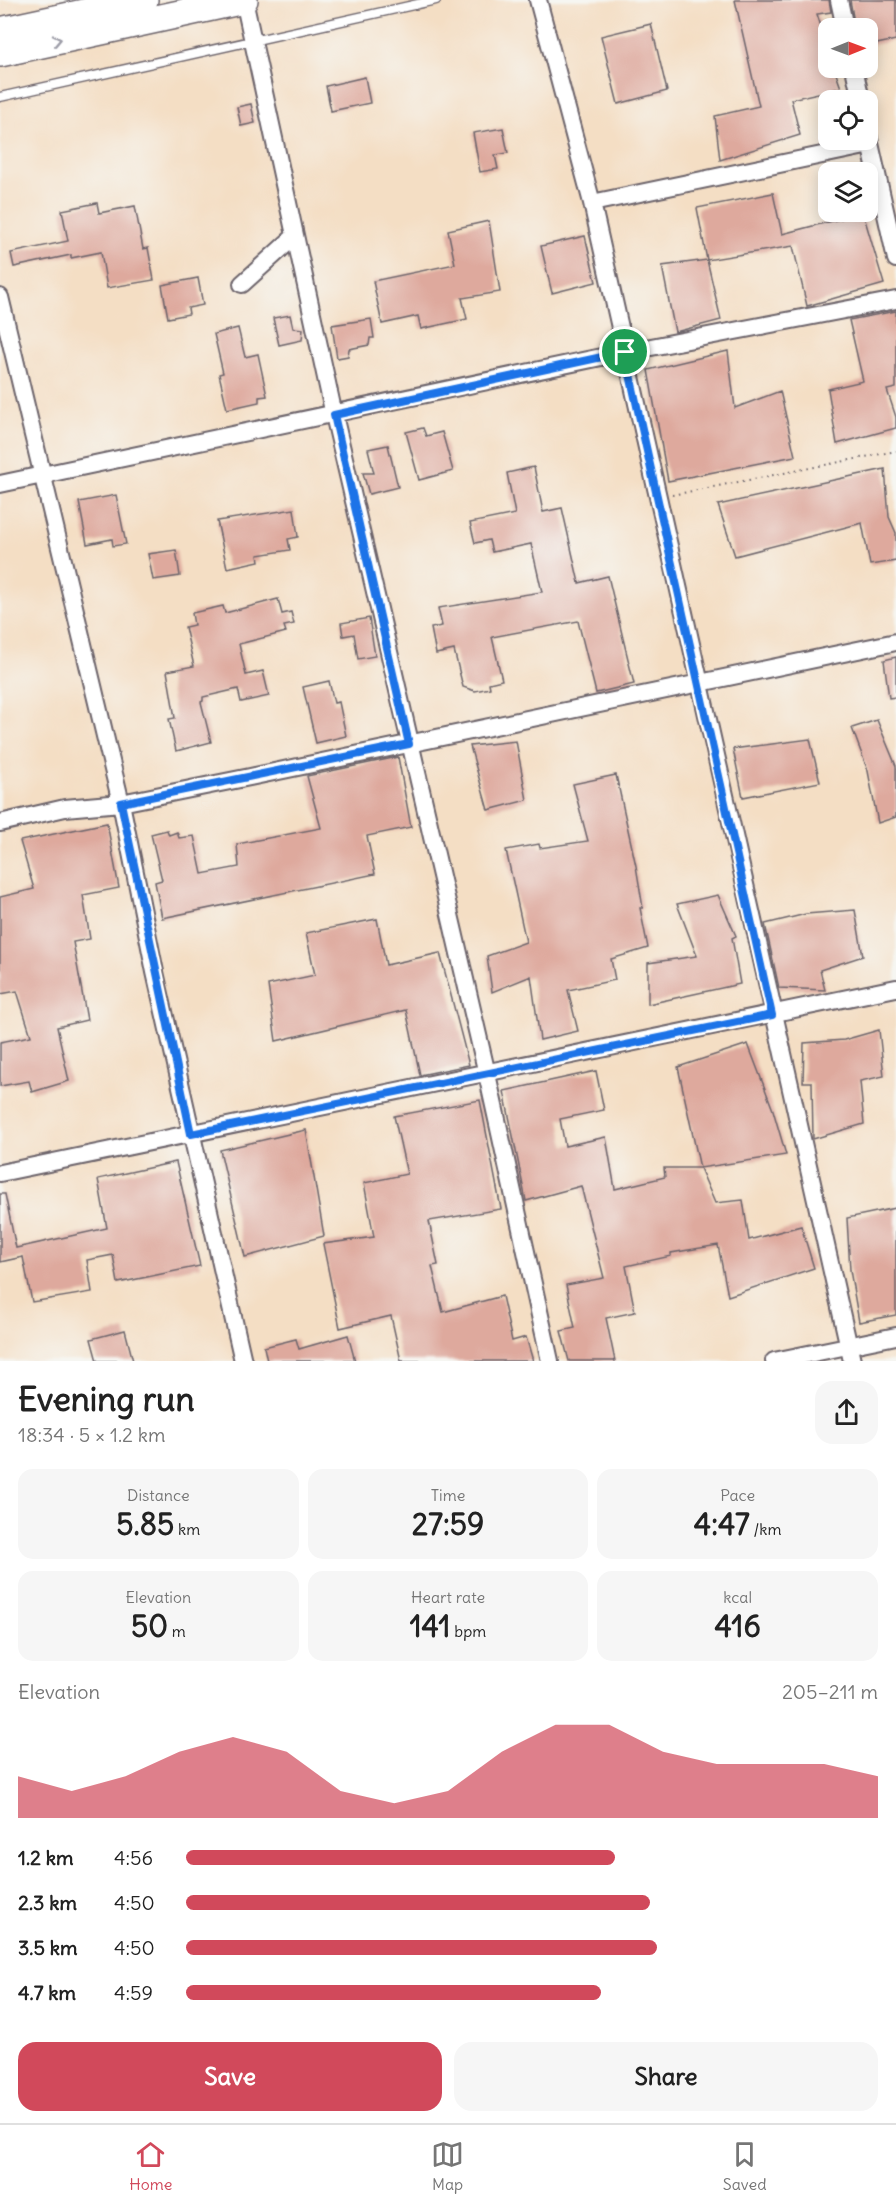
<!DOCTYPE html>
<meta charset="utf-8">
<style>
:root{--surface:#fff;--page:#f6f6f6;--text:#222;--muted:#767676;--line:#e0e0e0;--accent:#d1495b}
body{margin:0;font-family:Delius,sans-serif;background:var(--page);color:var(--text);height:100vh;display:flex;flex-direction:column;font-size:22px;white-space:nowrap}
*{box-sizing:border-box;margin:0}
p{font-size:20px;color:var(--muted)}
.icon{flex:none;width:33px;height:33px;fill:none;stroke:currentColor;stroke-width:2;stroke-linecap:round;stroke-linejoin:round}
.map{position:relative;height:1361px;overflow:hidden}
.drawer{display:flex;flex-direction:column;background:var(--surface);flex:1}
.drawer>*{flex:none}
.needle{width:39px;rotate:89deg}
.buttons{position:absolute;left:818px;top:18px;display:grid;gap:12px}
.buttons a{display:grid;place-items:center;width:60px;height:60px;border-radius:12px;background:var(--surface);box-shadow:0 3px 15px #0003;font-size:30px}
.pin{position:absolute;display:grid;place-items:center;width:51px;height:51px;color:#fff;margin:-26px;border:3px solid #fff;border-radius:50%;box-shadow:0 2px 6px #0007}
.round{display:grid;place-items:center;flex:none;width:63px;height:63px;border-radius:18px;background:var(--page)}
.headline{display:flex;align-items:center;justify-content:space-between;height:102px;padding:0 18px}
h1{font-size:33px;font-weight:700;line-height:45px}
.metrics{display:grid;grid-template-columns:repeat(3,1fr);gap:9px;height:102px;padding:6px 18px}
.metrics div{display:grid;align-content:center;border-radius:15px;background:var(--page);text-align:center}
.metrics b{font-size:30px;font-weight:700}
.metrics small{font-size:16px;font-weight:400}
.metrics p{font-size:16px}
.chart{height:168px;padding:12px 18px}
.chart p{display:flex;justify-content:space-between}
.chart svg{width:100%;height:108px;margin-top:6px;fill:var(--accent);opacity:.7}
.cta{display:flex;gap:12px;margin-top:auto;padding:12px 18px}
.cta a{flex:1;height:69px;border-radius:18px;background:var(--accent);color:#fff;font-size:24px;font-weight:700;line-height:69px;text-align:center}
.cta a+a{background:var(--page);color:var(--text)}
ul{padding:0 18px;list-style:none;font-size:20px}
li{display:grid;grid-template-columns:96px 72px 1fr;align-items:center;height:45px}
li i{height:15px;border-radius:8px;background:var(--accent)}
.menu{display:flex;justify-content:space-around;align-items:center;height:84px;border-top:2px solid var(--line);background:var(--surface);font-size:16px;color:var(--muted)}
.menu a{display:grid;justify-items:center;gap:3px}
.menu .selected{color:var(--accent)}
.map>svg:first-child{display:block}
.building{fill:#dea99d}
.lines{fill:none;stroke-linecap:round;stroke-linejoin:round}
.service-casing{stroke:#6c646b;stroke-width:11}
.minor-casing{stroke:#6c646b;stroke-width:20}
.trunk-casing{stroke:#6c646b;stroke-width:30}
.path{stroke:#6c646b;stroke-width:2;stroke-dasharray:1.5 4.5;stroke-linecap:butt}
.service{stroke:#fff;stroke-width:8}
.minor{stroke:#fff;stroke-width:16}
.trunk{stroke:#fff;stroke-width:27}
.oneway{stroke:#9c9ca7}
.route-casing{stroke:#fff;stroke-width:12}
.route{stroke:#1a73e8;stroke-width:8}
</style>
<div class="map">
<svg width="896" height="1361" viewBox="0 0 896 1361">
<rect width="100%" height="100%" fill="#f6f6f2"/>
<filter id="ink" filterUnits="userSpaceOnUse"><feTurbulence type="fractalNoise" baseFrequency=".0167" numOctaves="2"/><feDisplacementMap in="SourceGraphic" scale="12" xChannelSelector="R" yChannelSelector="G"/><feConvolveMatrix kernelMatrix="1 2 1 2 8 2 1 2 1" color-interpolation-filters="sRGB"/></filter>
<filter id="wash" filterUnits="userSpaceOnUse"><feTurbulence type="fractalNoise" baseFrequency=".008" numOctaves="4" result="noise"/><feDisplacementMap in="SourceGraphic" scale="24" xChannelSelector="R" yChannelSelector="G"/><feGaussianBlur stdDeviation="1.35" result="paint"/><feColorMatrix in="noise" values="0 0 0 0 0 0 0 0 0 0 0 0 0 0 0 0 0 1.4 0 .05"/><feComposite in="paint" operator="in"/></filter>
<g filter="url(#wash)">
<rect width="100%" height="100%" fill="#f4dec4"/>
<g id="blocks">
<path class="building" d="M735 0H829L831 12 817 14 828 48V68H834L841 88 791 99 800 135 720 160 715 116 759 106Z
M850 0H896V40L867 46V28H855Z
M651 24 667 91 618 104 601 36Z
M365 77 370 103 331 111 326 86Z
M251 104 255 123 241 126 237 107Z
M503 128 508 153 495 155 498 169 480 172 473 133Z
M773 193 782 234 863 213 884 284 807 306 793 246 707 260 697 208Z
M97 203 99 213 135 206 143 249 148 248 154 280 107 288 101 252 71 258V255L14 267 11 253 68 241 62 210Z
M489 221 500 292 462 298 467 319 421 329 418 316 382 324 373 281 455 264 448 230Z
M585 236 596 282 552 293 541 246Z
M707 260 721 320 675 332 662 266Z
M198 278 203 305 188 308 189 314 168 318 162 285Z
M896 311V388L887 390 896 417V428L837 444 828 389 863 381 849 320Z
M290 315 293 328 303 329 302 340 279 345 273 318Z
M371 319 374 338H370L369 345 349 349 348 356 337 358 332 325Z
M238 328 245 357 258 354 267 396 259 397V402L227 409 219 374 223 373 214 334Z
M728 351 735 408 780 391 795 456 668 481 648 370Z
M423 428 426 436 442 432 453 471 419 480 406 432Z
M388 445 398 487 369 494 363 473H374L368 449Z
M534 467 543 512 562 508 579 583 608 576 634 684 596 693 578 621 492 637 502 680 489 683 490 688 475 691 463 687 454 650 436 654 431 628 442 626 438 608 542 592 531 544 492 552 489 540 475 543 470 523 515 514 507 473Z
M885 469 889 517 896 533V561L870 565 862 523 735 556 718 505Z
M116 495 126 544 113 546 112 539 87 544 79 502Z
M294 509 298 537 288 539 290 550 258 555 259 561 227 568 217 521Z
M176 550 180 576 153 580 148 554Z
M278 599 282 614 291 612 294 624 284 626 286 632 239 644 246 675 263 671 269 696 241 702 238 689 203 697V701L201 702 211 742 176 751 169 719 175 718 167 671 194 666 185 627 194 625 192 613 223 606 225 613Z
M369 618 375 656 358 659 354 634 343 636 341 623Z
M896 657V697L889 698 884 660Z
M329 681 334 703 339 702 346 736 316 743 303 687Z
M877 720 896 766V817L878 823 868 771 852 728Z
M810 739 820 782 743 797 733 749Z
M516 741 527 800 488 810 470 746Z
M398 757 411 827 367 836 375 874 162 918 155 882 162 880 151 834 167 830 169 835 177 832 179 838 194 836 202 874 239 867 237 844 321 828 307 776Z
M616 775 636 866 643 908H640L648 948 611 959 615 980 568 990 578 1031 540 1040 531 976 492 992 487 956 526 942 506 850 539 844 540 848 588 841 573 784Z
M107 823 119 888 83 895 90 939 73 942 87 1020 57 1027 69 1081 32 1092 29 1081 0 1086V1042L31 1036 17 991 0 994V897L34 889 20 841Z
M718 895 736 936 732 938 740 984 648 1004V963L697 956 677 904Z
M855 910 863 956 820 970 825 990 779 988 765 924 806 914Z
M377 919 386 965 440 953 469 1065 420 1075 406 1010 276 1041 268 985 315 975 306 933Z
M879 1030 884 1076 860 1081 864 1124 813 1139 812 1082H803L804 1043 844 1040Z
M748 1044 773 1110 786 1155 700 1168 678 1067Z
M596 1071 604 1110 560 1119 565 1146 606 1137 615 1189 665 1177 664 1168H700L715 1203 743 1200 749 1240 801 1226 814 1268 728 1296 718 1245 671 1253V1256L626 1266 635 1312 606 1318 615 1361H569L561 1331 575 1328 566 1285 604 1278 581 1186 526 1201 504 1091Z
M480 1100 501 1209 429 1221 438 1265 432 1266 443 1312 502 1296 512 1341 526 1337 533 1361H401L391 1316 340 1328 323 1244 374 1237 364 1183 407 1174 394 1116Z
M306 1130 324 1236 245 1257 220 1150Z
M176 1162 200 1266 118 1283 113 1255 87 1260 92 1292 32 1302 23 1257 0 1262V1194H5L16 1248 107 1228 98 1179Z
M896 1208V1315L859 1322 850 1270 847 1218Z
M125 1330 133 1361H97L91 1339Z
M348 1335 355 1361H267L264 1347 296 1339 299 1349Z"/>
</g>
</g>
<g filter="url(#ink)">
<use href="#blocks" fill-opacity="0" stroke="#6c646b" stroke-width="1.5"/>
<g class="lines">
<g class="service-casing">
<path id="service" d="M0 97 436 0"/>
</g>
<g class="minor-casing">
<path id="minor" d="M244 0 334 415 487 1074 550 1361
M538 0 592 203 852 1361
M839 0 845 28
M854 68 861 100
M867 130 896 259
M592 203 870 145
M242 284 295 236
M0 297 121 803 155 972 243 1361
M0 484 625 352 896 300
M0 823 65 808 121 803 250 777 896 642
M0 1173 896 988
M774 1361 896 1336"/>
</g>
<g class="trunk-casing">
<path id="trunk" d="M0 31 144 0
M0 53 244 0"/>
</g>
<path class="path" d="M672 495 896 451"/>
<use href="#service" class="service"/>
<use href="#minor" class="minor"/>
<use href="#trunk" class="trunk"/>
</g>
<defs><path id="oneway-chevron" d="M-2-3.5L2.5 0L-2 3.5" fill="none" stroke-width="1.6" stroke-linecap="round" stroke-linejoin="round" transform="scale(1.5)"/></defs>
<use class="oneway" href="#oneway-chevron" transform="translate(57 40) rotate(-12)"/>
</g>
<g class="lines" filter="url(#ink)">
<g class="route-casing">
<path id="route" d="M625 352 772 1015 191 1134 121 803 409 744 334 415Z"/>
</g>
<use href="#route" class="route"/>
</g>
</svg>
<div class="buttons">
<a><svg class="needle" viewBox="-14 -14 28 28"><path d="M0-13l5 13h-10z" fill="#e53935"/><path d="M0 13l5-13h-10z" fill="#767676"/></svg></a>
<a><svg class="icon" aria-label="locate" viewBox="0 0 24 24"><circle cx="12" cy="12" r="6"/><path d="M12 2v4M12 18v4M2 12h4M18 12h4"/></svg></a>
<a><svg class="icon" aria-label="layers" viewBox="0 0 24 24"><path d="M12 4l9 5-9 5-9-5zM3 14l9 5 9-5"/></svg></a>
</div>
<div class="pin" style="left:625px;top:352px;background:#1e9e55"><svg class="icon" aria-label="arrive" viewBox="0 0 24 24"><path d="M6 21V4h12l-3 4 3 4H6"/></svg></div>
</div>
<section class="drawer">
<div class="headline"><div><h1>Evening run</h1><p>18:34 · 5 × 1.2 km</p></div><a class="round"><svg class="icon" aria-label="share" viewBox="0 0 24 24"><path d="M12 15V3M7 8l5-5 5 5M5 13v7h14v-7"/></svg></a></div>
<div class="metrics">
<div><p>Distance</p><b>5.85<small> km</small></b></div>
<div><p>Time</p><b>27:59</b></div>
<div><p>Pace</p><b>4:47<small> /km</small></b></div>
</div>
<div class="metrics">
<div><p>Elevation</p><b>50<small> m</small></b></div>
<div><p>Heart rate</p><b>141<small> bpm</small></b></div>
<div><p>kcal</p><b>416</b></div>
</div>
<div class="chart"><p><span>Elevation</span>205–211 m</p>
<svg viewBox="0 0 160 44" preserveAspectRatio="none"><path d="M0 44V27L10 33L20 27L30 17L40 11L50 17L60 33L70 38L80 33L90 17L100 6L110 6L120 17L130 22L140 22L150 22L160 27V44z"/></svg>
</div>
<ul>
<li><b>1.2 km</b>4:56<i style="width:62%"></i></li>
<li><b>2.3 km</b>4:50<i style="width:67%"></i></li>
<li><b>3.5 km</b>4:50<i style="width:68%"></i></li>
<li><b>4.7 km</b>4:59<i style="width:60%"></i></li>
</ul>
<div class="cta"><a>Save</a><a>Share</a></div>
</section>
<nav class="menu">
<a class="selected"><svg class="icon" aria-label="home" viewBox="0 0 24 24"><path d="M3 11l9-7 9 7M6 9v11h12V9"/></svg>Home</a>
<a><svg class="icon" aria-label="map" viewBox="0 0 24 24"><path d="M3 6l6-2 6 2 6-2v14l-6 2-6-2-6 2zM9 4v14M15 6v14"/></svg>Map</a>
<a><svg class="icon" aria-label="saved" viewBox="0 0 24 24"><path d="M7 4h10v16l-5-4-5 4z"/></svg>Saved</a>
</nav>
